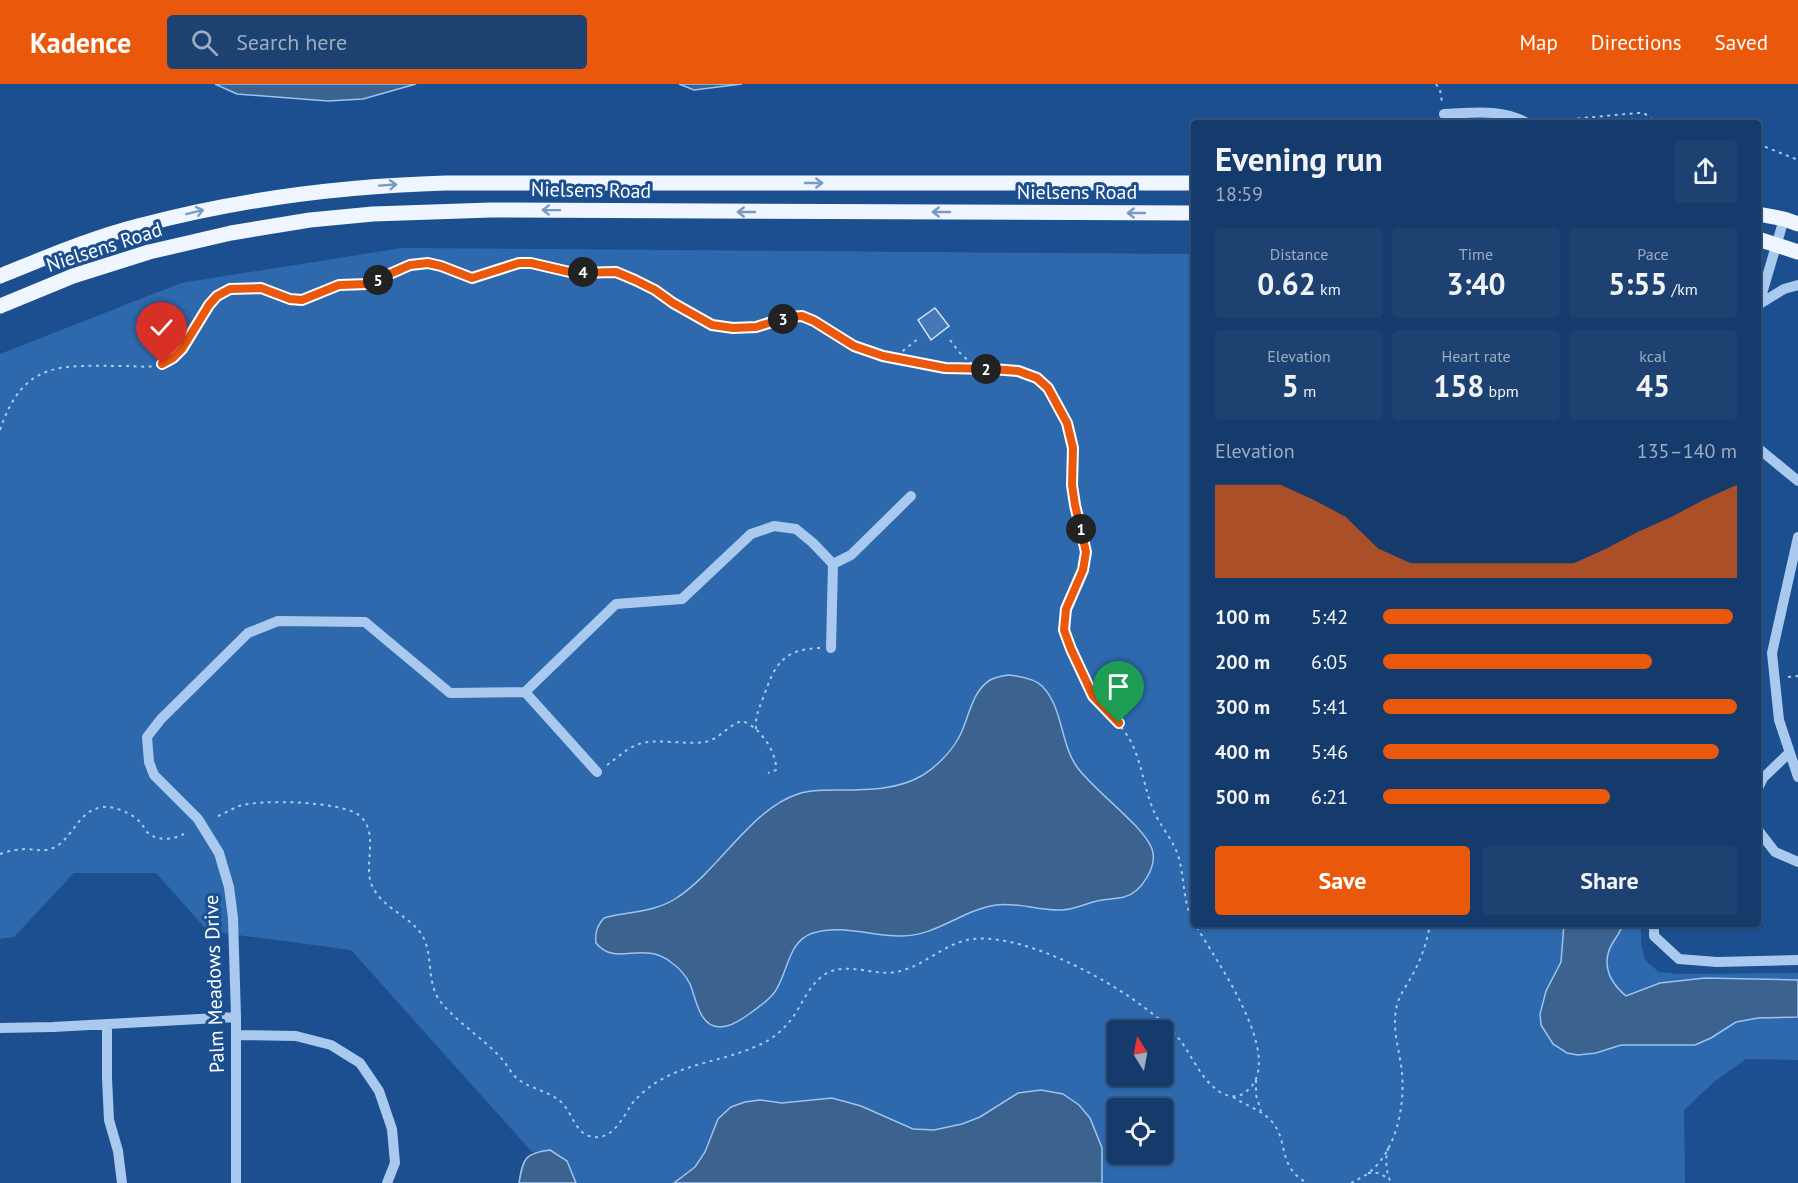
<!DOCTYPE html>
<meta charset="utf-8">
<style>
:root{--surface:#143b6b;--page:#1d4271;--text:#f1f3f6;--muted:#9dadc1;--line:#33557e;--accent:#ea580c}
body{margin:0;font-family:"PT Sans",sans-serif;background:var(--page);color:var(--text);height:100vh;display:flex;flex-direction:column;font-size:22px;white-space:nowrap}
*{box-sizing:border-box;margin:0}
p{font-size:20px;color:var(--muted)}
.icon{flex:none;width:33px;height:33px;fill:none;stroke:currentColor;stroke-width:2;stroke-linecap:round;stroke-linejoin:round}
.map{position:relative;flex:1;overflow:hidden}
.sheet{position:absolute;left:1191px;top:36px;width:570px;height:807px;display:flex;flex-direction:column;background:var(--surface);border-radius:6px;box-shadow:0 2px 4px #0004,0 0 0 2px var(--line)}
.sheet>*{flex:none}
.needle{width:39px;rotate:349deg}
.fabs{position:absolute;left:1107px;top:936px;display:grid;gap:12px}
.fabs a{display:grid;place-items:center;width:66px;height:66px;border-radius:6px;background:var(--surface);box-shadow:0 2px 4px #0004,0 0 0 2px var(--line);font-size:30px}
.pin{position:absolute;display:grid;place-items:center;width:51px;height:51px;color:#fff;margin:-62px -26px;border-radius:50% 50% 50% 0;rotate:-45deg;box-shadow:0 0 6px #0007}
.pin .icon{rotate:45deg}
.km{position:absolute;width:30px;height:30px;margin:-15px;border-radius:50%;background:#222;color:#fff;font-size:16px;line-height:30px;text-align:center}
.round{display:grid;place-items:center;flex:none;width:63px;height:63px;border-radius:6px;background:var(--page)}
.overview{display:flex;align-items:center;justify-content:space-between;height:102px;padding:0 24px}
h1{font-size:33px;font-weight:700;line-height:45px}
.metrics{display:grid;grid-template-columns:repeat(3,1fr);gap:9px;height:102px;padding:6px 24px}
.metrics div{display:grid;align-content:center;border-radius:6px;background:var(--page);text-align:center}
.metrics b{font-size:30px;font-weight:700}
.metrics small{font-size:16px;font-weight:400}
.metrics p{font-size:16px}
.chart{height:168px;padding:12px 24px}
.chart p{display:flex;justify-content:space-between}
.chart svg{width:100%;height:108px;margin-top:6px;fill:var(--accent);opacity:.7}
.cta{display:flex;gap:12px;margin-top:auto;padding:12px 24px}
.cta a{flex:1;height:69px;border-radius:6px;background:var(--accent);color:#fff;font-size:24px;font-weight:700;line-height:69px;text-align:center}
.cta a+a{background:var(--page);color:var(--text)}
ul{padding:0 24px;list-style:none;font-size:20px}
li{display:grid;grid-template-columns:96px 72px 1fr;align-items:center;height:45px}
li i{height:15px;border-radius:8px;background:var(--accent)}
header{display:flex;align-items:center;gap:36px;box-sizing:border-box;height:84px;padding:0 30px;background:var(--accent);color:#fff}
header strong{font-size:28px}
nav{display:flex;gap:33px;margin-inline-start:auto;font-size:21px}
.search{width:420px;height:54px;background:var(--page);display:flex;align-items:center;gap:15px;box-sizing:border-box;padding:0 21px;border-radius:6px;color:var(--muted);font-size:22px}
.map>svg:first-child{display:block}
.green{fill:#2e69ad;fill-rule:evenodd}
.water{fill:#3c6290;stroke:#9cc4f0;stroke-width:1.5}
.building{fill:#4478b7;stroke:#cfe3fa;stroke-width:1.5}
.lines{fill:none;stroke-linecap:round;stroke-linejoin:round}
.path{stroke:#a9c9ee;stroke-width:2;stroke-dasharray:3 4.5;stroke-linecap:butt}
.minor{stroke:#a9c9ee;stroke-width:10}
.major{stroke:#f0f6ff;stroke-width:15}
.oneway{stroke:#7b9ac1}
.route-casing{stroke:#fff;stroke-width:12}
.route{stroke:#ea580c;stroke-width:8}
.labels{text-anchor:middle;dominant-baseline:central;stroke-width:6;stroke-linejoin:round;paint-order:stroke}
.street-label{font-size:20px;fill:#fff;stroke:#1b4f8f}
</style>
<header>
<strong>Kadence</strong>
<div class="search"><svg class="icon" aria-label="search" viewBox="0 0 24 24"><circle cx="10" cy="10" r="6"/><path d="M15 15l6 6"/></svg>Search here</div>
<nav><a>Map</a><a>Directions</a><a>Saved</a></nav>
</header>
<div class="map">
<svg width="1798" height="1099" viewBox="0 0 1798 1099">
<rect width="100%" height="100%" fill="#1b4f8f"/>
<path class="green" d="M402 164 1194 170V840H1641V860L1645 876 1659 888 1680 890 1798 889V976L1746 975 1714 998 1684 1026 1685 1099H1102V1064L1079 1021 1063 1010 1041 1006 1018 1009 980 1033 962 1040 934 1046 913 1045 861 1022 832 1014 782 1019 760 1016 718 1034 705 1068 695 1083 674 1099H576L567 1077 550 1066 532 1068 351 866 208 847 156 789H74L14 853 0 855V270L181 199ZM1118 946H1162V992H1118ZM1118 1024H1162V1070H1118Z"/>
<path class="water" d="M215 0H416L363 15 328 17 237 10Z
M679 0H742L694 6Z
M1008 591C1019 592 1034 594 1042 602 1063 623 1060 659 1077 683 1094 707 1143 741 1152 765 1158 782 1141 809 1124 813 1115 815 1106 815 1097 817 1084 820 1074 826 1061 826 1039 827 1019 818 996 821 962 826 935 853 900 852 870 852 842 840 813 849 787 857 788 891 774 909 767 918 757 924 749 930 741 936 730 943 720 943 699 943 696 914 690 900 686 892 679 884 672 879 643 855 616 884 596 859 595 848 597 842 604 834 629 827 655 829 678 813 719 786 751 725 798 710 809 706 822 706 834 706 863 706 897 707 923 691 936 683 950 669 958 655 969 637 970 609 990 596 995 593 1002 592 1008 591Z
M1564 840H1623C1620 851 1610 859 1608 870 1604 887 1613 901 1626 912L1660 899 1705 894 1798 896V933L1758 934 1736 938 1711 954 1695 961H1621L1596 969 1578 971 1567 969 1553 960 1541 941 1540 930 1546 907 1561 878Z
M1041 1006 1063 1010 1079 1021 1090 1034 1102 1064V1099H674L695 1083 705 1068 718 1035 731 1023 745 1018 760 1016 782 1019 832 1014 861 1022 913 1045 934 1046 962 1040 980 1033 1018 1009Z
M550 1066 567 1077 576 1099H519C523 1074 525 1069 550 1066Z"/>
<path class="building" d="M935 224 949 242 931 256 918 236Z"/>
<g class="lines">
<path class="path" d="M1436 0 1440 6 1442 18
M1540 38 1637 29H1644L1657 39
M1683 39 1691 36 1705 39
M1758 60 1798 76
M950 256 960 269 977 285
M889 273 899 270 919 254
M0 346C24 275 61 282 125 282 136 282 149 284 160 281 196 270 194 216 229 205 260 196 283 220 306 215 318 212 326 203 338 201 353 198 367 202 381 195 392 190 400 183 412 181 442 174 448 192 471 194 488 195 504 181 521 179 538 178 555 187 572 188 587 189 602 186 616 189 654 196 679 233 716 241 730 245 746 245 760 242 773 239 788 230 802 232 813 234 823 244 832 250 849 261 868 269 888 273 908 278 929 283 949 285 979 287 1027 276 1048 304 1062 321 1072 347 1073 369 1074 386 1072 404 1075 421 1079 441 1088 460 1084 481 1079 504 1061 522 1065 547 1067 561 1084 599 1092 611 1103 628 1121 638 1131 658 1142 679 1144 704 1153 725 1159 741 1172 754 1178 771 1185 794 1182 817 1194 839
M1788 593 1798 592
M756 645C755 633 759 625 763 614 775 581 782 565 820 564
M607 681C617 674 627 664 639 660 654 654 686 661 705 658 720 655 728 641 742 637 760 643 777 668 776 686L768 689
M218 732C225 729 232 725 239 722 261 715 343 717 360 732 379 749 364 778 371 799 379 822 406 830 420 848 434 867 426 894 438 914 450 933 484 955 500 973 507 980 511 990 519 996 532 1005 548 1007 560 1017 572 1027 574 1047 589 1052 613 1059 623 1032 634 1017 639 1012 645 1006 651 1002 685 978 723 978 759 961 771 956 782 947 790 937 802 922 809 899 827 889 848 878 874 892 896 888 924 883 945 858 973 855 1031 849 1133 907 1173 948 1191 966 1198 994 1220 1008 1230 1014 1240 1014 1248 1006 1286 972 1214 874 1195 840
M0 770C9 767 18 765 27 765 37 766 46 768 55 763 74 753 78 726 103 723 116 722 133 730 141 739 143 741 144 744 146 747 157 758 172 756 184 750
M1256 996V1011L1261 1027
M1233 1013C1246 1022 1263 1026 1273 1039 1289 1059 1277 1082 1307 1099
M1388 1064C1385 1076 1386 1088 1391 1099
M1368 1089H1378L1388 1094
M1351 1099C1356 1096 1362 1094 1367 1090 1396 1069 1405 1023 1402 989 1400 967 1391 944 1397 921 1400 910 1407 901 1412 892 1421 875 1427 859 1430 840"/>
<path class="minor" d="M1444 30C1472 29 1501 24 1527 39
M1758 221 1784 205 1798 201
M1758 223 1784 135
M1758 364 1798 397
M1798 453 1772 569 1779 636 1798 693
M831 564 833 480 851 471 911 412
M525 608 597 688
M1758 704 1763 694 1789 669
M1758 746 1775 768 1798 778
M1654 840V852L1679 875 1717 878 1798 876
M107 940V994L109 1036 118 1067 122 1099
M0 944 53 943 236 933
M236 951 296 952 331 961 360 979 379 1007 392 1045 395 1079 387 1099
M236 1099V933L233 834 229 803 219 769 198 735 154 691 149 678 147 653 161 635 248 549 278 537 365 538 450 609 525 608 616 520 682 515 751 450 774 442 796 445 813 459 833 480"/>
<path class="major" d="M1758 130 1784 135 1798 140
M1758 155 1798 168
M0 192C45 174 91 154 138 142 239 115 341 102 446 99H1194
M0 222 73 192 149 168 231 149 310 136 373 130 491 126 1194 129"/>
</g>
<defs><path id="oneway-shaft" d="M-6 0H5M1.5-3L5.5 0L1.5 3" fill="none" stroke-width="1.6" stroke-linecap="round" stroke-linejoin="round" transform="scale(1.5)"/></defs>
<g class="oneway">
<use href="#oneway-shaft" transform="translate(814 99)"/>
<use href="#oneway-shaft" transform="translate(388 101) rotate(-4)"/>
<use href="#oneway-shaft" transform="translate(551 126) rotate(-179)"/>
<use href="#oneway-shaft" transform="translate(195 128) rotate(-14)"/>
<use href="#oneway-shaft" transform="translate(746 128) rotate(180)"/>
<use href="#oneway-shaft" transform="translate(941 128) rotate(-180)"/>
<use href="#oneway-shaft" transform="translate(1136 129) rotate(-180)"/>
</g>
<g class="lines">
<g class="route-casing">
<path id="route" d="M162 280 173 274 182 265 209 221 217 212 230 205 261 204 290 215 302 216 339 201 367 200 410 181 428 179 441 182 472 194 519 179H531L574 189 616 188 635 196 655 206 673 219 712 241 733 244 756 243 788 233 802 232 814 237 854 262 883 272 945 284 992 285 1018 287 1037 294 1048 304 1067 339 1073 364 1072 401 1075 421 1086 468 1083 486 1066 525 1064 546 1071 565 1093 612 1119 639"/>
</g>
<use href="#route" class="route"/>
</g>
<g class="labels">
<g class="street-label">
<text transform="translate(591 106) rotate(1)">Nielsens Road</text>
<text x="1077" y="108">Nielsens Road</text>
<text transform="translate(104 163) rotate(-18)">Nielsens Road</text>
<text transform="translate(214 900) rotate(-92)">Palm Meadows Drive</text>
</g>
</g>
</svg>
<div class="fabs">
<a><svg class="needle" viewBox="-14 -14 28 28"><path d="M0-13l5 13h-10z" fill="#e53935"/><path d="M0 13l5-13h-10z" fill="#9dadc1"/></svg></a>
<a><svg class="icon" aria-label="locate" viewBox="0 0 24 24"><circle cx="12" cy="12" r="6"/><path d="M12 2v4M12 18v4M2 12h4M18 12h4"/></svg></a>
</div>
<div class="pin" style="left:1119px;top:639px;background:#1e9e55"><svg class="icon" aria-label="arrive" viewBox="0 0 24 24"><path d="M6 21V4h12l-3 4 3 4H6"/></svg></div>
<div class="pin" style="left:162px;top:280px;background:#d93025"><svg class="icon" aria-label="check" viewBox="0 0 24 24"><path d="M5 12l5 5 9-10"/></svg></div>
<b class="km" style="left:1081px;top:445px">1</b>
<b class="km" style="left:986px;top:285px">2</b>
<b class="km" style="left:783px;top:235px">3</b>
<b class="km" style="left:583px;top:188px">4</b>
<b class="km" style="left:378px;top:196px">5</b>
<section class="sheet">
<div class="overview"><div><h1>Evening run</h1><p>18:59</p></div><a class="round"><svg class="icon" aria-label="share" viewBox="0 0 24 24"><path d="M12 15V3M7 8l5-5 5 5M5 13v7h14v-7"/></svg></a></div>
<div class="metrics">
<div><p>Distance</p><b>0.62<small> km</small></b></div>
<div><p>Time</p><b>3:40</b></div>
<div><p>Pace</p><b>5:55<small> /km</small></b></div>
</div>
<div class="metrics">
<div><p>Elevation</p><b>5<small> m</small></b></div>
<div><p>Heart rate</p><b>158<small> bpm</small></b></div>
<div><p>kcal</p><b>45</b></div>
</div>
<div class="chart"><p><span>Elevation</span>135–140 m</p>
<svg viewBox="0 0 160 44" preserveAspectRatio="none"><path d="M0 44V6L10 6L20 6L30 12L40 19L50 32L60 38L70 38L80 38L90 38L100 38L110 38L120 32L130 25L140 19L150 12L160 6V44z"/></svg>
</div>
<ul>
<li><b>100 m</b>5:42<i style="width:99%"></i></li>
<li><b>200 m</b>6:05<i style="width:76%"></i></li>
<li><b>300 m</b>5:41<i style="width:100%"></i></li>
<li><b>400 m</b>5:46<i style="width:95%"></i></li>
<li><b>500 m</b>6:21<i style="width:64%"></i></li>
</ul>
<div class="cta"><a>Save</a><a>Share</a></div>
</section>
</div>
